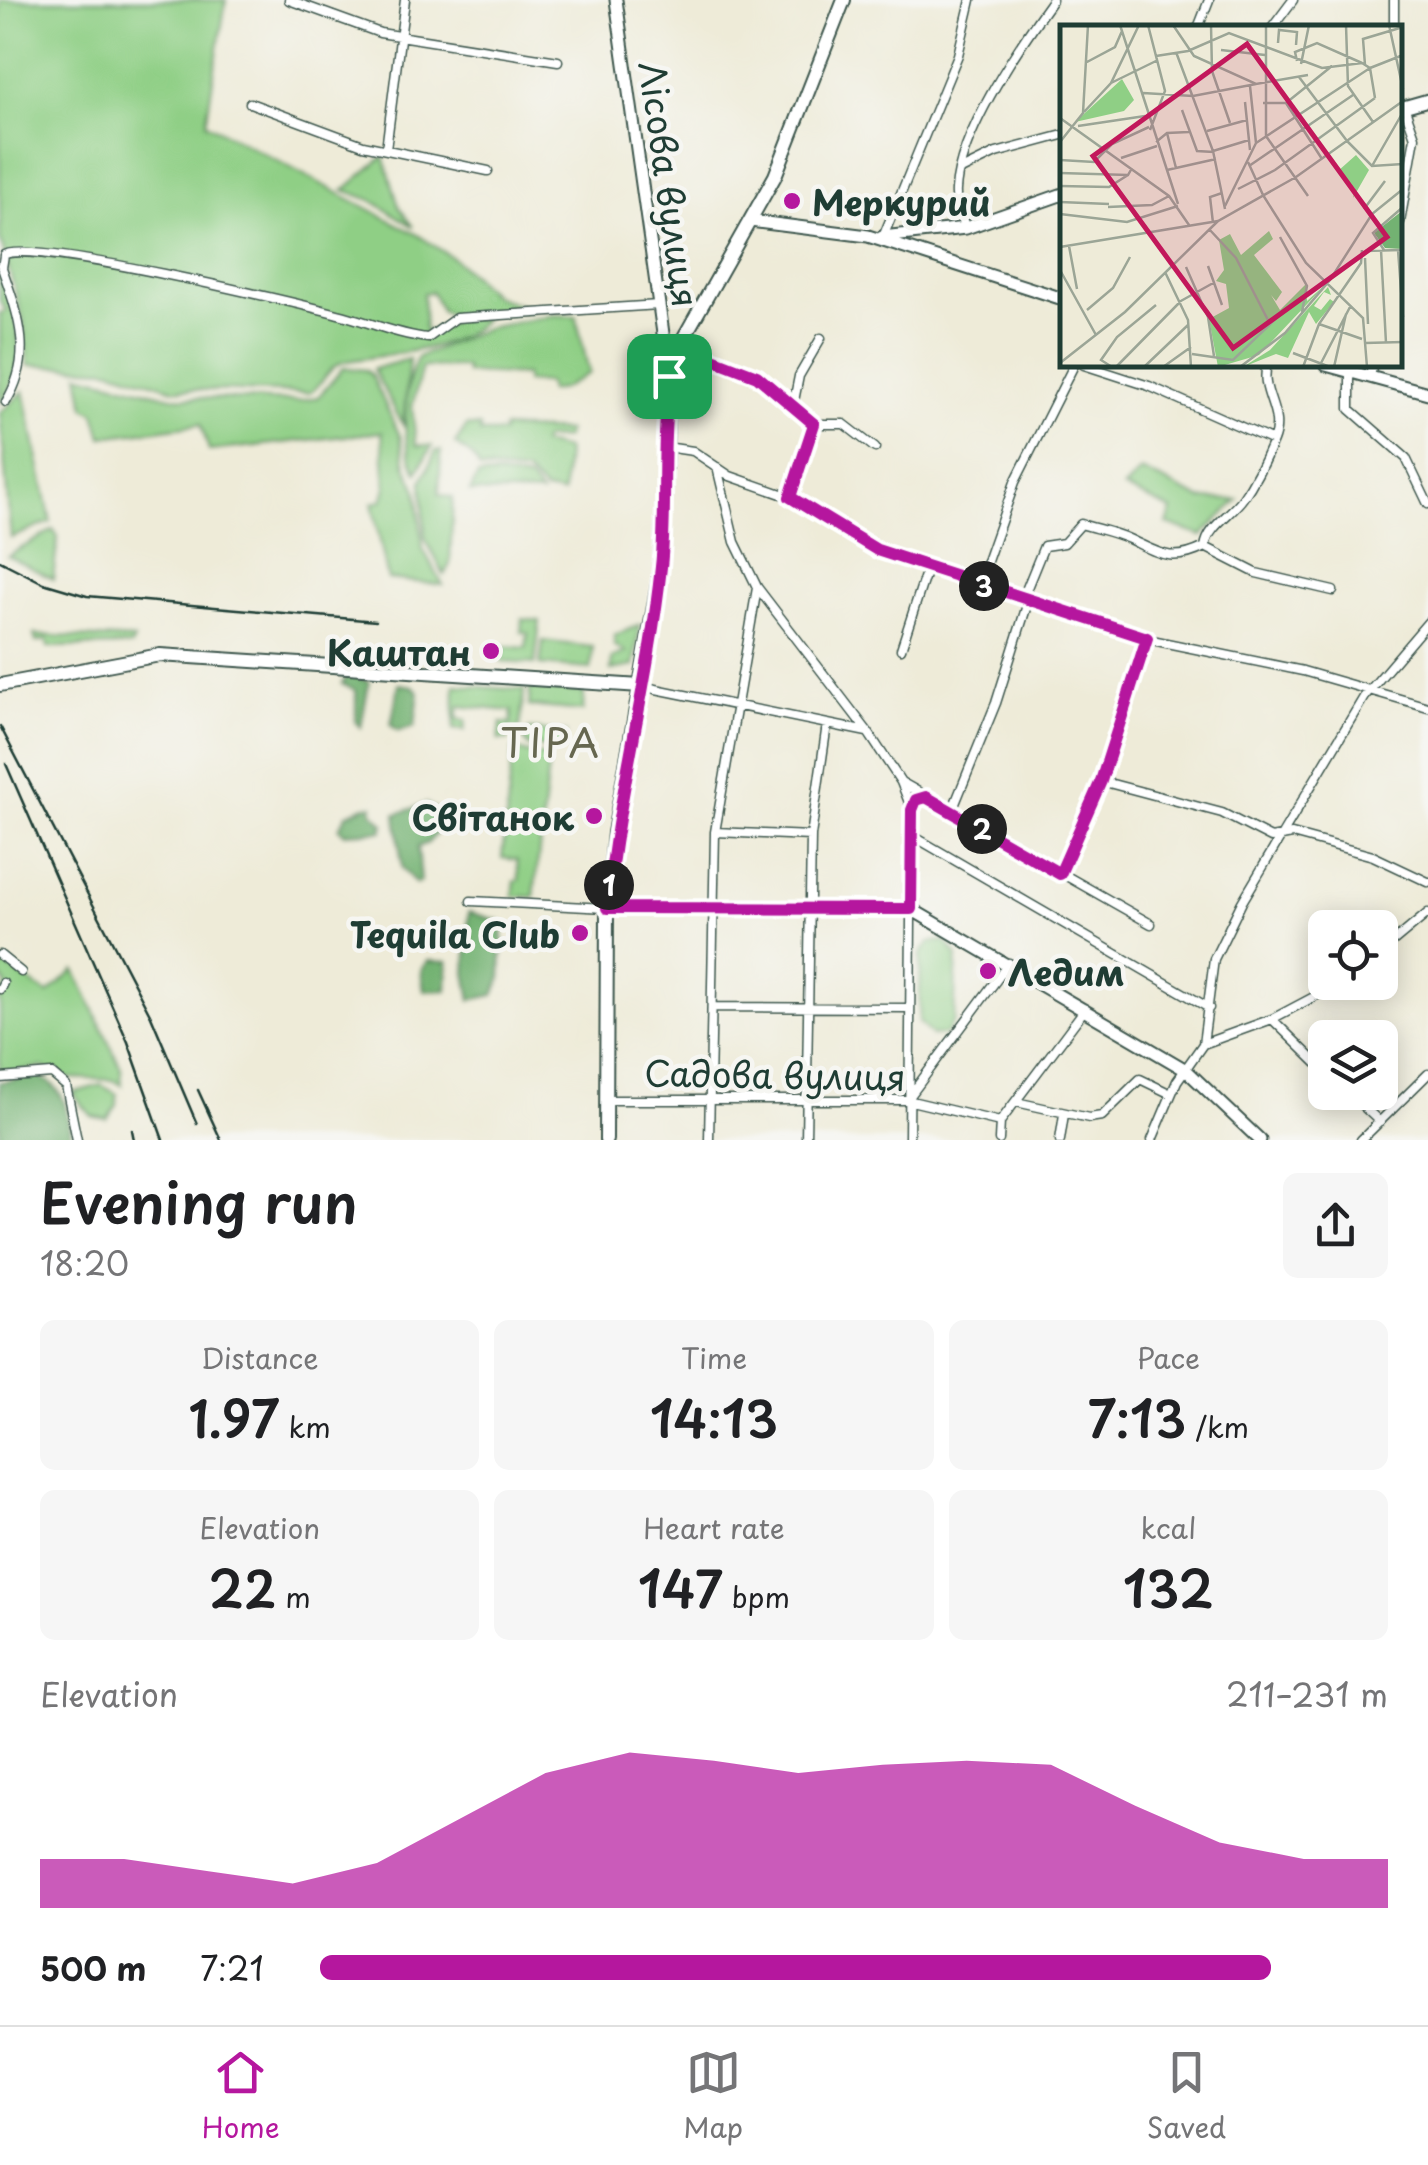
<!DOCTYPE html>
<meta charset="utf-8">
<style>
:root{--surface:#fff;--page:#f6f6f6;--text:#202124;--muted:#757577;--line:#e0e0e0;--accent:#b5179e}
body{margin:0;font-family:"Playpen Sans",sans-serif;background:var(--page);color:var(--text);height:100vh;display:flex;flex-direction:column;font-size:38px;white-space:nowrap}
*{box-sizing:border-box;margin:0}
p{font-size:32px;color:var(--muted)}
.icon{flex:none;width:55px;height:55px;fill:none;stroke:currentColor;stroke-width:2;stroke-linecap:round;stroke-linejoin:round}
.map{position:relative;height:1140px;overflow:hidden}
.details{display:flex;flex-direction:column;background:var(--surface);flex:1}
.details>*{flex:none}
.fabs{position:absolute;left:1308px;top:910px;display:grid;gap:20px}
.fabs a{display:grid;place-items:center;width:90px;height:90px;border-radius:15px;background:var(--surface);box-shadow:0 5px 25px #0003;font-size:50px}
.pin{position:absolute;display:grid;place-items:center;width:85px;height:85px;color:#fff;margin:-42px;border-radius:20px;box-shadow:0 5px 15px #0006}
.km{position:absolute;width:50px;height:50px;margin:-25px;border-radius:50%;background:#222;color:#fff;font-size:28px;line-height:50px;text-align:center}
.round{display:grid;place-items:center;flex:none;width:105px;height:105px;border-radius:15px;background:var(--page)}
.overview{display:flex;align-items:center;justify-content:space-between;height:170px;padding:0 40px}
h1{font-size:55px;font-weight:600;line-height:75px}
.metrics{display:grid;grid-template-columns:repeat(3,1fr);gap:15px;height:170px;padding:10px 40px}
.metrics div{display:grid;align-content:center;border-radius:15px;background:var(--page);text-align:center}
.metrics b{font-size:50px;font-weight:600}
.metrics small{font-size:28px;font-weight:400}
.metrics p{font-size:28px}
.chart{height:280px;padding:20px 40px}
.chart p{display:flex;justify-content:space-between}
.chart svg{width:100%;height:180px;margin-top:10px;fill:var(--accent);opacity:.7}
ul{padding:0 40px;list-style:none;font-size:32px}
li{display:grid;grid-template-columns:160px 120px 1fr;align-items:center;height:75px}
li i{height:25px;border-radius:12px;background:var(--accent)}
.tabs{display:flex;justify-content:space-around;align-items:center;height:140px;border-top:2px solid var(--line);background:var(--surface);font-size:28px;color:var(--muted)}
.tabs a{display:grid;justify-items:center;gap:5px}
.tabs .current{color:var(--accent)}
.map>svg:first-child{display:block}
.green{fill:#8fcf85;stroke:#57865c;stroke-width:2.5}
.forest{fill:#73b272;stroke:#497853;stroke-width:2.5}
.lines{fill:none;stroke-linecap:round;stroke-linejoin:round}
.street-casing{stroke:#3e574d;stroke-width:11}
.secondary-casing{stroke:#3e574d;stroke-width:15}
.primary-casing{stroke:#3e574d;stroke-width:16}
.street{stroke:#fff;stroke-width:8}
.secondary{stroke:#fff;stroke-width:11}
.primary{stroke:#fff;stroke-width:12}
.rail{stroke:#1f3d34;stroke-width:2.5}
.route-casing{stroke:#fff;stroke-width:20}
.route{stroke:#b5179e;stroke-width:12}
.poi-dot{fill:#b5179e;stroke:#f6f6f2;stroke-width:4}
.labels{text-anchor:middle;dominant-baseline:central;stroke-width:9;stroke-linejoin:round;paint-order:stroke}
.street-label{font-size:35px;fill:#1f3d34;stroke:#f6f6f2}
.poi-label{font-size:35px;font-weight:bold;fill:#1f3d34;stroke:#f6f6f2;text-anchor:end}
.quarter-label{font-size:40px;letter-spacing:2.5px;fill:#666750;stroke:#f6f6f2}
.inset-road{fill:none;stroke:#9ba596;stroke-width:2.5}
.view{fill:#c2185b;fill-opacity:0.15;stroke:#c2185b;stroke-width:5}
.inset-edge{fill:none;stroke:#1f3d34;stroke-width:5}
</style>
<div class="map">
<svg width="1428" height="1140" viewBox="0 0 1428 1140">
<rect width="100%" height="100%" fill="#f6f6f2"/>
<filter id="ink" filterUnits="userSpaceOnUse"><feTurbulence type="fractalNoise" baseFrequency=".01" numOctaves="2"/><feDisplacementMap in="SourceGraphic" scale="20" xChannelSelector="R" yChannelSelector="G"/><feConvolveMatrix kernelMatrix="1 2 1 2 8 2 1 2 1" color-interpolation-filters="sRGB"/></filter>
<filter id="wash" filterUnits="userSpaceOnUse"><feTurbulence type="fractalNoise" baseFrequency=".0048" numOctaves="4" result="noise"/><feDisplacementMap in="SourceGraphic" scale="40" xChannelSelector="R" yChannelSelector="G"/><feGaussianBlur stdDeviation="2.25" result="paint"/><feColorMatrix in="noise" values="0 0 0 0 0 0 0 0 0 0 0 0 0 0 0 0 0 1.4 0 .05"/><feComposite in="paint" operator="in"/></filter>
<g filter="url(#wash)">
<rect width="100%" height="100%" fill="#eeebd8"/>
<path class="green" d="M0 0H226L206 123 418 235 453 258 494 296 534 310 452 316 441 311 432 292 423 293 425 333 456 320 485 318C457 353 384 353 344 362 327 366 323 386 309 393L175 389 109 369 28 365 23 319 0 239Z
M384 156 399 207 414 227 371 200 344 190Z
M0 270C17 312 32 365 0 403V313L6 311 0 300Z
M554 315 576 316 589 373 562 389 549 391 547 383 526 382 525 375 466 373 465 367H422L412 407 416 445 432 446 417 472C400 443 403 386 418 357L487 328Z
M409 359 403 425 373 369Z
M343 368 366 370 372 376 400 436 406 466 417 490 423 549 443 585 388 579 372 503 382 501 386 487 382 432 209 451 201 424 102 437 95 413 85 407 79 374 172 397 297 401 318 397Z
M24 391 51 522 11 538 0 413Z
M467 426 480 427V433H502L503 428 567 431 566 438 544 439 542 444 566 450 563 494 545 491 526 473 480 469 473 457 455 444Z
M436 451H441L439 494 453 498 450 564 444 575 425 538 422 481Z
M1141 471 1201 499 1238 500 1202 536 1167 524 1172 510 1124 488Z
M499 475 529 480 541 494 470 492 478 476Z
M53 530 58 537 53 579 8 556Z
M522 619 540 621 535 664 502 662 504 646 526 648 528 633 521 632Z
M640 625 634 666 611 670 612 658 626 652 614 645 615 635Z
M34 635 134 640 131 646 48 647 47 640 36 642Z
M543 641 593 647 591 669 540 665Z
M455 685 524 690 520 728H509L508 740H499L501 723 511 724 512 711 459 706 457 719 466 720 465 730 454 729Z
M530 688 584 692 583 711 529 706Z
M529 730 566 733 565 748 528 746 523 738Z
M513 750 549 757 534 897 513 896 515 881 519 880 517 860 502 858Z
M945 941 957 955 954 1021 946 1034 932 1036 919 1022 921 954 930 942Z
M0 962 48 994 75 970 121 1068 122 1085 113 1080 66 1078 43 1067 0 1074V998L7 985 0 976Z
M101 1085 117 1094V1105L107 1119 92 1116 72 1093Z"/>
<path class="forest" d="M349 673 369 682 361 727 356 723V691L342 684Z
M399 684 413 686 419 692 415 726 398 731 391 725Z
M426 804 444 814 445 823 428 843 418 847 421 882 416 884 402 868 396 814Z
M365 806H373L372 811 384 824 382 831 344 833 339 828 347 814Z
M469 912 503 922 501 980 494 995 471 1000 466 973Z
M427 961 448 962 447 990 424 991 421 970Z
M36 1076C67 1086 67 1111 71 1140H0V1082Z"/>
</g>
<g filter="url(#ink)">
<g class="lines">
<g class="street-casing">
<path id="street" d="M289 0 380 33 558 61
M1394 0V28
M1198 28 1209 0
M1272 28 1293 0
M250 103 363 145 488 171
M386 149 405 0
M959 171 996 153 1063 135
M1400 222 1415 137 1404 106
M966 228C961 216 955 204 956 190 959 133 1019 46 1052 0
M883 237 958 55 971 0
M1 265C18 314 35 355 6 402
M2 268 4 255C30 239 292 302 338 314 367 321 397 335 428 338L456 318 659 305
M679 346 757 376 815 424 790 497
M1084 365 1149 386 1273 441
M1350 371V409L1406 458 1428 504
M1370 375 1373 365
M793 406 799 376 821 338
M815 424H844L875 448
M666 447 693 451 730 476 790 497 877 550 1028 602 1147 639 1303 671 1428 707
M717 467 735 542 757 587 868 732 901 782 912 810 909 1140
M1205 547C1208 526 1232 514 1243 498 1255 481 1265 460 1273 441 1285 412 1259 393 1267 365
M979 584 1015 482 1074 365
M1022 600 1044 546 1064 543 1081 524C1097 529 1114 532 1129 539 1159 553 1171 564 1205 547L1256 573 1333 591
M901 649 928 566
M641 686 867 732
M1101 781 1222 813 1271 838 1292 834 1373 856 1428 882
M901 782 1151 924
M952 811 996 703 1028 602
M715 832 811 836
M913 836 1209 1008
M1060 874 1101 781 1147 639
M471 901 606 908
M1380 953 1428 913
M0 955 21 972
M0 989 3 983
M712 1007 909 1008
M1272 1019 1325 1071
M1203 1044 1214 959 1242 902 1364 697 1428 622
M0 1078 52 1074 66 1086 77 1140
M1348 1092 1380 1122
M606 1100H907L1000 1122
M907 1100 1009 963
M1016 1102 1089 1118 1102 1116 1140 1079 1171 1094
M709 1140 715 832 757 588
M806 1140 811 836 827 724
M999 1140 1000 1122 1085 1009
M1060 1140 1064 1114
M1152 1140 1177 1081 1203 1044 1272 1019 1342 982
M1361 1140 1428 1074"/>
</g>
<g class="secondary-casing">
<path id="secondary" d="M616 0 669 376
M1400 108 1428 100
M750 221 868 236 1063 299
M882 237 966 228 1063 194
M1326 365 1428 393
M607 908 911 909 1186 1070 1260 1140"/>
</g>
<g class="primary-casing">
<path id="primary" d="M0 685 160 655 641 686
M606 1140 607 908 614 833 661 567 669 376 679 346 775 176 844 0"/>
</g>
<use href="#street" class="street"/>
<use href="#secondary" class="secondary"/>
<use href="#primary" class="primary"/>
<path class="rail" d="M0 561 43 583 87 596 376 621
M0 726 151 1016 197 1124
M6 764 128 1042 163 1140
M198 1090 221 1140
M132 1130 134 1140"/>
</g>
</g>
<g class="lines" filter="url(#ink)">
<g class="route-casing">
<path id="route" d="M679 346 757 376 814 424 790 497 877 550 1147 638 1101 781 1060 874 926 797 916 800 912 810 911 909 607 908C618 793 649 681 661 567 669 494 656 416 679 346Z"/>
</g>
<use href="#route" class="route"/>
</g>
<g class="poi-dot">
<circle cx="792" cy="201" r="10"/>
<circle cx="491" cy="651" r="10"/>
<circle cx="594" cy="816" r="10"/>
<circle cx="580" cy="933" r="10"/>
<circle cx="988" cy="971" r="10"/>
</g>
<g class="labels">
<g class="street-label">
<text transform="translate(670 184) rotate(82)">Лісова вулиця</text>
<text transform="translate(775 1074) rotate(1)">Садова вулиця</text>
</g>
<g class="poi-label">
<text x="812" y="201" text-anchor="start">Меркурий</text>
<text x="471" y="651">Каштан</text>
<text x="574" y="816">Світанок</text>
<text x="560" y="933">Tequila Club</text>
<text x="1008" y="971" text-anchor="start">Ледим</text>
</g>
<g class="quarter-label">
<text x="551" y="741">ТІРА</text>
</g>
</g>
<g transform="translate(1060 25)">
<rect width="342" height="342" fill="#eeebd8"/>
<path d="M62 54 74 75 64 86 15 97ZM296 130 309 145 293 173 295 164 278 146ZM209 206 213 214 194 230 222 267 216 276 211 270 220 285 246 259 247 276 266 259 199 330 158 342 149 294 169 283 166 259 156 256 164 245 159 215 170 209 181 230ZM268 262 271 270 264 267 254 281 261 285 270 274 274 277 256 299 249 287 228 333 216 329 183 342 210 325Z" fill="#8fcf85"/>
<path d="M342 186V224L325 223 314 208Z" fill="#73b272"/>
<path class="inset-road" d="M60 0 118 179M88 0 105 66 90 105M113 0 134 31 196 59 248 50M151 0 152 46 170 98M206 0V111L248 171M286 0 288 61 313 97M329 0 343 64M218 18 219 5 237 7 236 20M161 25 205 30M116 27 153 126 165 184M96 31 128 26 169 8 262 43 302 38 310 43 343 30M237 36 235 27 257 18 302 38M27 37 55 22 62 6M241 39 249 0M305 40 303 14 343 2M239 52 287 116M51 58 98 35M190 61 196 118M83 68 133 71 196 59M185 77 190 125M203 78H226L272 41M226 78 262 134M122 85 137 126 154 127M24 87 51 58 79 0M0 93 109 171 129 200M18 101 85 91M147 106 187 95M107 108 116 143M287 116 312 141 343 139M0 117 23 88 28 0M96 117 107 108 129 107M153 126 189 115M61 133 97 121M0 135 34 137 52 119 89 102M188 137 203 170M189 141 293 70M312 141 343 87M107 145 156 134M0 148 68 150 72 143M0 161 49 162 68 150M178 164 215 145 315 73M203 170 246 238 303 293 307 342M0 177 49 179M165 181 196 118 310 43 315 73M48 182 92 180 109 171M304 184 325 156M0 189 67 197 118 181M153 198 150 172 162 168M149 204 176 233 209 297M220 212 247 261 242 287M9 221 17 264M0 222 158 196 236 152 343 76M321 225 326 318M324 225 313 208 343 182M338 225 343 292M305 226 341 225M305 233 308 299M148 241 162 280M126 242 148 292 154 331M0 245 36 310M105 247 128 295 131 342M119 277 155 257M27 285 53 263 70 232M259 299 302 314M305 318 343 317M233 328 270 342M132 329 173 335 227 283M0 338 65 287 158 196M52 342 41 335 57 312 96 280M56 342 120 277M84 342 128 300M103 342 131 322M180 342 225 308 270 255 312 189 343 164M243 342 259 299 301 238 302 225M259 342 291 280M274 342 286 289"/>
<path class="view" d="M187 19 327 212 173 323 33 131Z"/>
<rect width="342" height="342" class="inset-edge"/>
</g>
</svg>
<div class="fabs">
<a><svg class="icon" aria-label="locate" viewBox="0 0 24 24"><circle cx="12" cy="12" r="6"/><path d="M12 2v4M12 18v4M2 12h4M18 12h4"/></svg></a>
<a><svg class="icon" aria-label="layers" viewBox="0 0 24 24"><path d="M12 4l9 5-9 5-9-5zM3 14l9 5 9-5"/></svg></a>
</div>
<div class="pin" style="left:669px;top:376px;background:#1e9e55"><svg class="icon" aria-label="arrive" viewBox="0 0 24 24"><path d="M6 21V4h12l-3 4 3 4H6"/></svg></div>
<b class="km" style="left:609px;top:885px">1</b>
<b class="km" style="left:982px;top:829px">2</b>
<b class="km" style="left:984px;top:586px">3</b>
</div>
<section class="details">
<div class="overview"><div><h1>Evening run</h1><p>18:20</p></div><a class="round"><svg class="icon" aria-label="share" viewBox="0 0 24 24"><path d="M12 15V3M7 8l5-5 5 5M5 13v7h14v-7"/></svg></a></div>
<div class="metrics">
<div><p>Distance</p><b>1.97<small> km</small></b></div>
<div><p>Time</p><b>14:13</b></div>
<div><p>Pace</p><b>7:13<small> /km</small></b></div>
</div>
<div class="metrics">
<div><p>Elevation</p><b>22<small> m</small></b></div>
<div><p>Heart rate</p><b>147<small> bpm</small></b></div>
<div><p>kcal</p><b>132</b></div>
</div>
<div class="chart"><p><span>Elevation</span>211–231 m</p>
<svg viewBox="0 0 160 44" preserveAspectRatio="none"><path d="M0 44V32L10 32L20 35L30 38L40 33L50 22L60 11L70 6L80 8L90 11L100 9L110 8L120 9L130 19L140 28L150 32L160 32V44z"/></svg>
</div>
<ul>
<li><b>500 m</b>7:21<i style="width:89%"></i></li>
</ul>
</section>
<nav class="tabs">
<a class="current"><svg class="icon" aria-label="home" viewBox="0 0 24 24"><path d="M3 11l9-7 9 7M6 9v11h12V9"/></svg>Home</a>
<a><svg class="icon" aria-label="map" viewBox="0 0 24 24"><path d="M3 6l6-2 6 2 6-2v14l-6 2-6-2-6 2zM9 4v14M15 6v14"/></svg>Map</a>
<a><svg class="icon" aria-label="saved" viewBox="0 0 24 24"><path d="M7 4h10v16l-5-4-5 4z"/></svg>Saved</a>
</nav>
